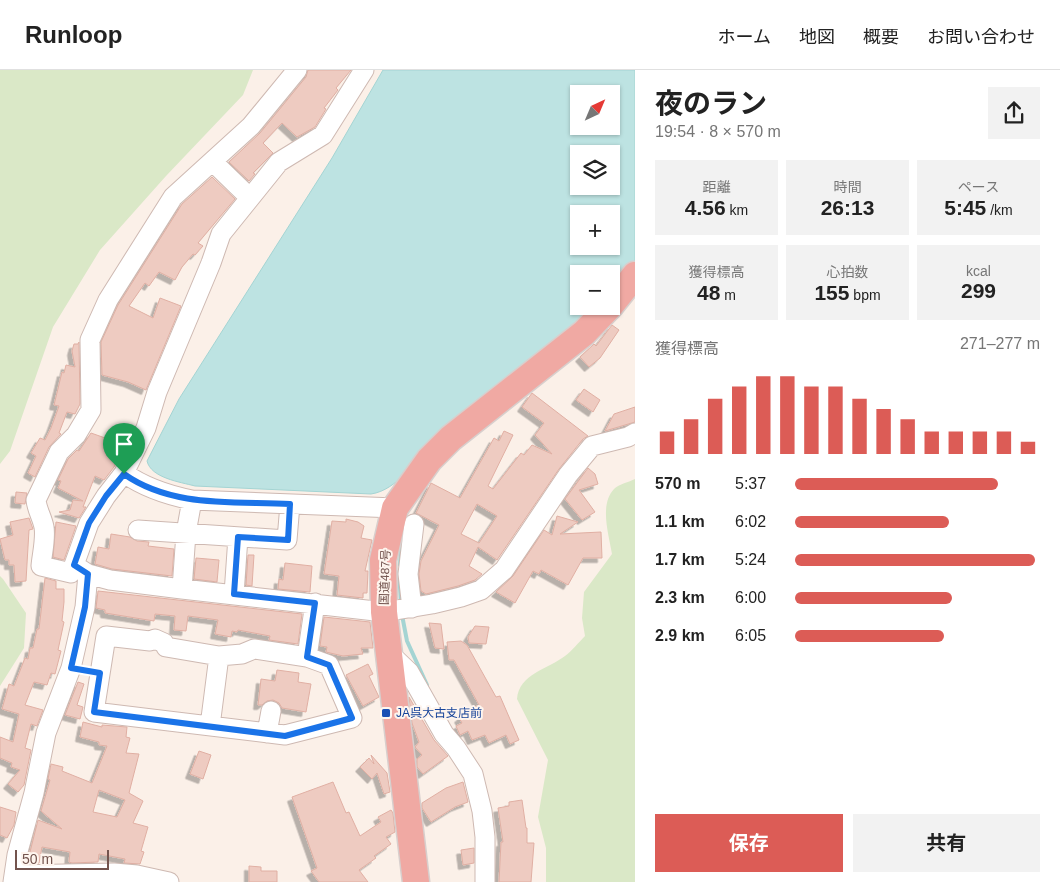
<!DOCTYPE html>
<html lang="ja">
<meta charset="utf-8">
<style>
:root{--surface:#fff;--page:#f2f2f2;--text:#222;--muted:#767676;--line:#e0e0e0;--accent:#dc5c56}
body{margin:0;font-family:Helvetica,"Noto Sans JP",sans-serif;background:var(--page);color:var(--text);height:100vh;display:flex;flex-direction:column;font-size:19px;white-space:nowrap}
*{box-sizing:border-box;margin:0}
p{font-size:16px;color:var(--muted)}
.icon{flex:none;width:28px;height:28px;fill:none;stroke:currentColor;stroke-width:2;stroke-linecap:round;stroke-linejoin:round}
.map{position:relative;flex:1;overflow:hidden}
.drawer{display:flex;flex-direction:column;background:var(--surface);width:425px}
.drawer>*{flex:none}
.needle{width:32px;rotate:44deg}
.fabs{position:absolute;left:570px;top:15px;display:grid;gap:10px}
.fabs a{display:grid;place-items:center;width:50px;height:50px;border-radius:0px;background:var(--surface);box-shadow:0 1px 4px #0004;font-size:25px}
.scale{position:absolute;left:15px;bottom:12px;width:94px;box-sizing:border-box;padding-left:5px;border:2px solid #73544e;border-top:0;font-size:14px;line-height:18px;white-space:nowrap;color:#73544e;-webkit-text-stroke:4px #fef5ee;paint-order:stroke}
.pin{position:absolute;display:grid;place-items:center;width:42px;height:42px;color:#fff;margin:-51px -21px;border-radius:50% 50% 50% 0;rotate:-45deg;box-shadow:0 0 5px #0007}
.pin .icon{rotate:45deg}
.round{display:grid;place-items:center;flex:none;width:52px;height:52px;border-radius:0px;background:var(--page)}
.summary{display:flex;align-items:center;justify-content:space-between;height:85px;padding:0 20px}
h1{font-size:28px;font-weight:700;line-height:38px}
.stats{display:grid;grid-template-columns:repeat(3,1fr);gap:8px;height:85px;padding:5px 20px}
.stats div{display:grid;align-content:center;border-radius:0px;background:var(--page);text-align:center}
.stats b{font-size:21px;font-weight:700}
.stats small{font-size:14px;font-weight:400}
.stats p{font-size:14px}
.chart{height:140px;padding:10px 20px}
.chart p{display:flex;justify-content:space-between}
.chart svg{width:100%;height:90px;margin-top:5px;stroke:var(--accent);stroke-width:6}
.action{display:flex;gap:10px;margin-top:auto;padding:10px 20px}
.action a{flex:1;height:58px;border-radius:0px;background:var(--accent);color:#fff;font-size:20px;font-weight:700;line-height:58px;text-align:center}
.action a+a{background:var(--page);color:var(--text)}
ul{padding:0 20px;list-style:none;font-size:16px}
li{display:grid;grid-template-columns:80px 60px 1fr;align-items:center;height:38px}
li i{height:12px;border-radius:6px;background:var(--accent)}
header{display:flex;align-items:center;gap:30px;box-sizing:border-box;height:70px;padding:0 25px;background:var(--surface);border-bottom:1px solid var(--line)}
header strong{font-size:24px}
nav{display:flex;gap:28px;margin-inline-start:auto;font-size:18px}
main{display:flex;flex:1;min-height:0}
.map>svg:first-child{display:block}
.green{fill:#dae8c7}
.water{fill:#bde3e2;stroke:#a4d4d3;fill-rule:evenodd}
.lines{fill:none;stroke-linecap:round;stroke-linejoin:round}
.stream{stroke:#a4d4d3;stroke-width:4}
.building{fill:#eecbc1;stroke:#e0afa3;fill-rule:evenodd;filter:url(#shadow)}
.minor-casing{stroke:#ceb9b2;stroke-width:21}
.highway-casing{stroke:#d8cfcd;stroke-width:29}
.minor{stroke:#fff;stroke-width:19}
.highway{stroke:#f0a9a3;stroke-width:26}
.route-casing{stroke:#fff;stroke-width:10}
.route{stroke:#1a73e8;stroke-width:6}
.transit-dot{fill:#1a4fb4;stroke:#fef5ee;stroke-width:2}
.labels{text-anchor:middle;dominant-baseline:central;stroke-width:4;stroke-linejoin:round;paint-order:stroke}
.street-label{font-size:12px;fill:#73544e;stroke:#fef5ee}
.transit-label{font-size:12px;fill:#164399;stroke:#fef5ee;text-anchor:start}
</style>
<header>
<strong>Runloop</strong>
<nav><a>ホーム</a><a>地図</a><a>概要</a><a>お問い合わせ</a></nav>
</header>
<main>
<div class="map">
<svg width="635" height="812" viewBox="0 0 635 812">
<defs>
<filter id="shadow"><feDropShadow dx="-4.5" dy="4.5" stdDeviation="0" flood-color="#0004"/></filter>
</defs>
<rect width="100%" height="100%" fill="#fbf0e8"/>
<path class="green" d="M0 0H253L243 25 166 106 100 180 53 257 10 381 0 394Z
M635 409V812H546V778L538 747 548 690 517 629C519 604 548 599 565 586 572 581 578 573 585 566L582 548 584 522 612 484C609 465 599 435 614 419 619 414 629 412 635 409Z
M0 506 3 509 26 543 24 578 0 616Z"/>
<path class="water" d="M383 0H635V194L611 226V204H579V236H601L406 404C395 413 385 422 371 424L195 416C180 412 151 408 147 391L179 329 332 88ZM579 24H611V56H579ZM579 84H611V116H579ZM579 144H611V176H579Z"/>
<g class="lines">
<path class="stream" d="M400 495 402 462
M399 502 401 533
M402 545 407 571 427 615"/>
</g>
<path class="building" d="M308 0H351L336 18 338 20 324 38 326 39 315 57 297 67 282 53 263 73 273 83 253 103 255 104 249 111 229 92 260 63 306 7Z
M212 107 235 129 198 173 203 176 195 185 193 184 182 197 175 210 159 202 149 216 145 213 129 236 153 248 160 228 181 236 146 320 128 312 102 305 101 272 118 235 182 134Z
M612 255 619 260 600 288 589 297 580 287 594 274 596 276Z
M79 272 80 334 75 344 67 342 59 363 61 364 49 377 35 407 28 403 36 386 31 383 40 368 45 370 51 358 59 336 54 335 62 302 64 303 66 295 75 297 72 281 74 274H78Z
M584 319 600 330 593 342 576 330Z
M532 323 588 366 583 369 559 399 497 490 478 477 469 496 482 504 475 510 458 516 426 524 421 521 419 504 421 491 439 455 416 443 431 413 460 428 494 368 499 371 504 361 513 365 488 416 493 419 521 383 524 385 532 375 552 384 535 365 544 353 522 337ZM477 434 497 446 479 473 461 464Z
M635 337V352L605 361 614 344Z
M91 363 125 375 114 397 104 410 95 406 83 437H86L79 448 59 442 70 440 73 430 83 431 58 418 61 411 58 410 68 389 77 380 79 381Z
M588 398 595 404 598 414 579 420 595 442 582 450 565 429Z
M16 422 27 423 25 434 15 433Z
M557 446 578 452 560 464 601 462 602 488H583L568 515 541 500 539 504 533 501 515 533 496 522 513 506 544 460 552 465Z
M29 448 33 459 29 460 26 511 15 512 14 495H9V490H5L0 469 13 465 10 452Z
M346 449 358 452 364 456 361 468 372 470 365 501H368L367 523H363V528L337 525 339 506 324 504 332 451 346 452Z
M56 452 76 456 64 490 53 487Z
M111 464 130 467 137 471 149 472 148 476 174 479 172 506 112 499 95 494 98 477 109 479Z
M248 485H254L252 516 246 515Z
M196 488 219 490 217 512 194 509Z
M285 493 312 496 310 522 278 519 279 509 283 510Z
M45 508 56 511V519H64V532L62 551 64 552 58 580 61 581 55 604 51 603 47 615 34 612 25 635 43 640 37 656 31 654 25 678 31 680 24 715 18 722 8 714 20 700 11 697 12 693 0 688V667L13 672 19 644 2 639 9 614 14 616 25 588 28 589 30 578H33L37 559H39Z
M98 521 302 544 298 574 269 570 270 566 238 560 237 562 232 561 231 567 215 564 218 550 188 546 186 561 174 560 175 546 155 544 154 551 105 543V540L96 538Z
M324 547 370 552 373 578H361L363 584 343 586 326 582 327 577 320 576Z
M429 553 441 554 444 579 435 578Z
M475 556 489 557 486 574 469 573 468 567Z
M461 571 467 575 496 627 500 626 519 670 510 674 506 665 489 673 485 665 472 670 468 661 460 665 456 656 462 653 459 648 462 646 461 643 479 635 454 590H449L447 572Z
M368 594 373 604 369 606 379 627 363 636 346 605Z
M277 600 299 603 298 612 311 614 306 642 282 638 279 633 273 630 267 631 262 635H258L261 609 275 611Z
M78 612 84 614 77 635 83 637 80 649 65 645Z
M409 627 434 670 448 686 423 704 417 697V689L422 685 415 677 419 672 412 653Z
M83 652 102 657V655L127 657 126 667 130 668 126 683 139 684 129 723 143 731 133 753 148 757 141 781 144 782 140 794 124 793 125 789 99 784 98 792 72 793 69 792 70 782 42 777 39 793 27 794 38 750 62 759 41 741 50 710 48 709 51 694 63 697 62 701 92 713 107 676 99 675V672L80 667ZM99 720 125 730 117 747 93 742Z
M199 681 211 685 203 709 190 704Z
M371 685 387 703 390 722 384 724 377 703 372 709 360 697 369 688 374 694Z
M333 712 346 743 349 742 360 766 381 752 378 747 391 740 393 743 395 762 386 767 391 774 374 786 376 788 359 800 368 812H319L311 801 317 798 292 727Z
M463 712 468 732 455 737 431 752 422 738V733L446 718Z
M522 730 526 758H527V773H534L531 812H499L501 772H503L498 738 509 736V732Z
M0 737 16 742 14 755 7 768 0 765Z
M474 778V793L463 795 461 780Z
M249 796 261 797V801H277V812H249Z"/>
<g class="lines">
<g class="minor-casing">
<path id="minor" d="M213 92 250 128
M124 403C145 418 167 425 192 430L395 438
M138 460 287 470 290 434
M74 495 71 503 41 496C42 484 46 469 44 457 42 447 37 440 36 430L59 382 76 365 91 340 90 270 108 230 173 127 251 56 297 0
M88 504 110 510 182 519 384 542 432 534 461 527 481 520 504 500 568 405 592 376 628 367 635 363
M182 519 186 463 192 430
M234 524 238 467
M412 538 408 504 414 454
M388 582 409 602 444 664 456 678 473 704 482 741 485 767V812
M307 587 254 579 242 584 219 586 166 577 164 573 155 569 150 571 106 566 94 642 285 665 352 648 329 595 307 587 315 533
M210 656 219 586
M267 663 271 641
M15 805 114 803 137 805 169 812
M13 812 17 785 34 723 46 663 71 598 85 537 88 504 74 495 89 453 106 426 124 403 146 358 157 322 211 193 221 164 279 92 323 65 364 0"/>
</g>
<g class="highway-casing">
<path id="highway" d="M611 235 635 205
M416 812 384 542 383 490 395 438 429 390 451 368 584 263 610 236"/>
</g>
<use href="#minor" class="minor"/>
<use href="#highway" class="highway"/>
</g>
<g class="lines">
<g class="route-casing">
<path id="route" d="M124 404C172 438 234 431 290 434L288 470 238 467 234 524 315 533 307 587 329 595 352 648 285 666 94 642 100 603 71 598 85 537 88 504 74 495 89 453 106 426Z"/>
</g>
<use href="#route" class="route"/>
</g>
<rect class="transit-dot" x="381" y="638" width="10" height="10" rx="2.5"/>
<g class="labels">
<g class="street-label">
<text transform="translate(385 507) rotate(-88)">国道487号</text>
</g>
<g class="transit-label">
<text x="396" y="643">JA呉大古支店前</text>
</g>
</g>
</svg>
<div class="fabs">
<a><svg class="needle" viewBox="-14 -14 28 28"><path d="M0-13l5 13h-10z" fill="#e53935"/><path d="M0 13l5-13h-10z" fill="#767676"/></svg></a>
<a><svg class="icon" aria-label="layers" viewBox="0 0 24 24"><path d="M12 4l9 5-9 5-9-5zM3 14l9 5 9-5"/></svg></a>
<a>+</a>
<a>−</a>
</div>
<div class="scale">50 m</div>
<div class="pin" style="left:124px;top:404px;background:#1e9e55"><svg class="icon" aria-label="arrive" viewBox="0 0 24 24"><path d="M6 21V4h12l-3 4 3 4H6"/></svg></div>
</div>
<section class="drawer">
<div class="summary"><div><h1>夜のラン</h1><p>19:54 · 8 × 570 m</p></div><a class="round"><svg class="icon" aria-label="share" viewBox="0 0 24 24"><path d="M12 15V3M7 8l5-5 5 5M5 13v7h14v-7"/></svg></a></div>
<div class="stats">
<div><p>距離</p><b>4.56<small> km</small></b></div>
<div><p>時間</p><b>26:13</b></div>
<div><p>ペース</p><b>5:45<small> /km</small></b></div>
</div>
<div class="stats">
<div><p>獲得標高</p><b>48<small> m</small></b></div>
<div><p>心拍数</p><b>155<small> bpm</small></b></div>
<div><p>kcal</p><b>299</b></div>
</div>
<div class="chart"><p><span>獲得標高</span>271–277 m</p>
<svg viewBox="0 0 160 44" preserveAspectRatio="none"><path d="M5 44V33M15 44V27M25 44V17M35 44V11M45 44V6M55 44V6M65 44V11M75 44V11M85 44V17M95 44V22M105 44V27M115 44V33M125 44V33M135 44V33M145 44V33M155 44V38"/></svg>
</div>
<ul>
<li><b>570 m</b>5:37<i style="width:83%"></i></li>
<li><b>1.1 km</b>6:02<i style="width:63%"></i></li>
<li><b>1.7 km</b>5:24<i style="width:98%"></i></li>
<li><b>2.3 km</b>6:00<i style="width:64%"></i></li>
<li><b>2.9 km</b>6:05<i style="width:61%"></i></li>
</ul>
<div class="action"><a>保存</a><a>共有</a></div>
</section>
</main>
